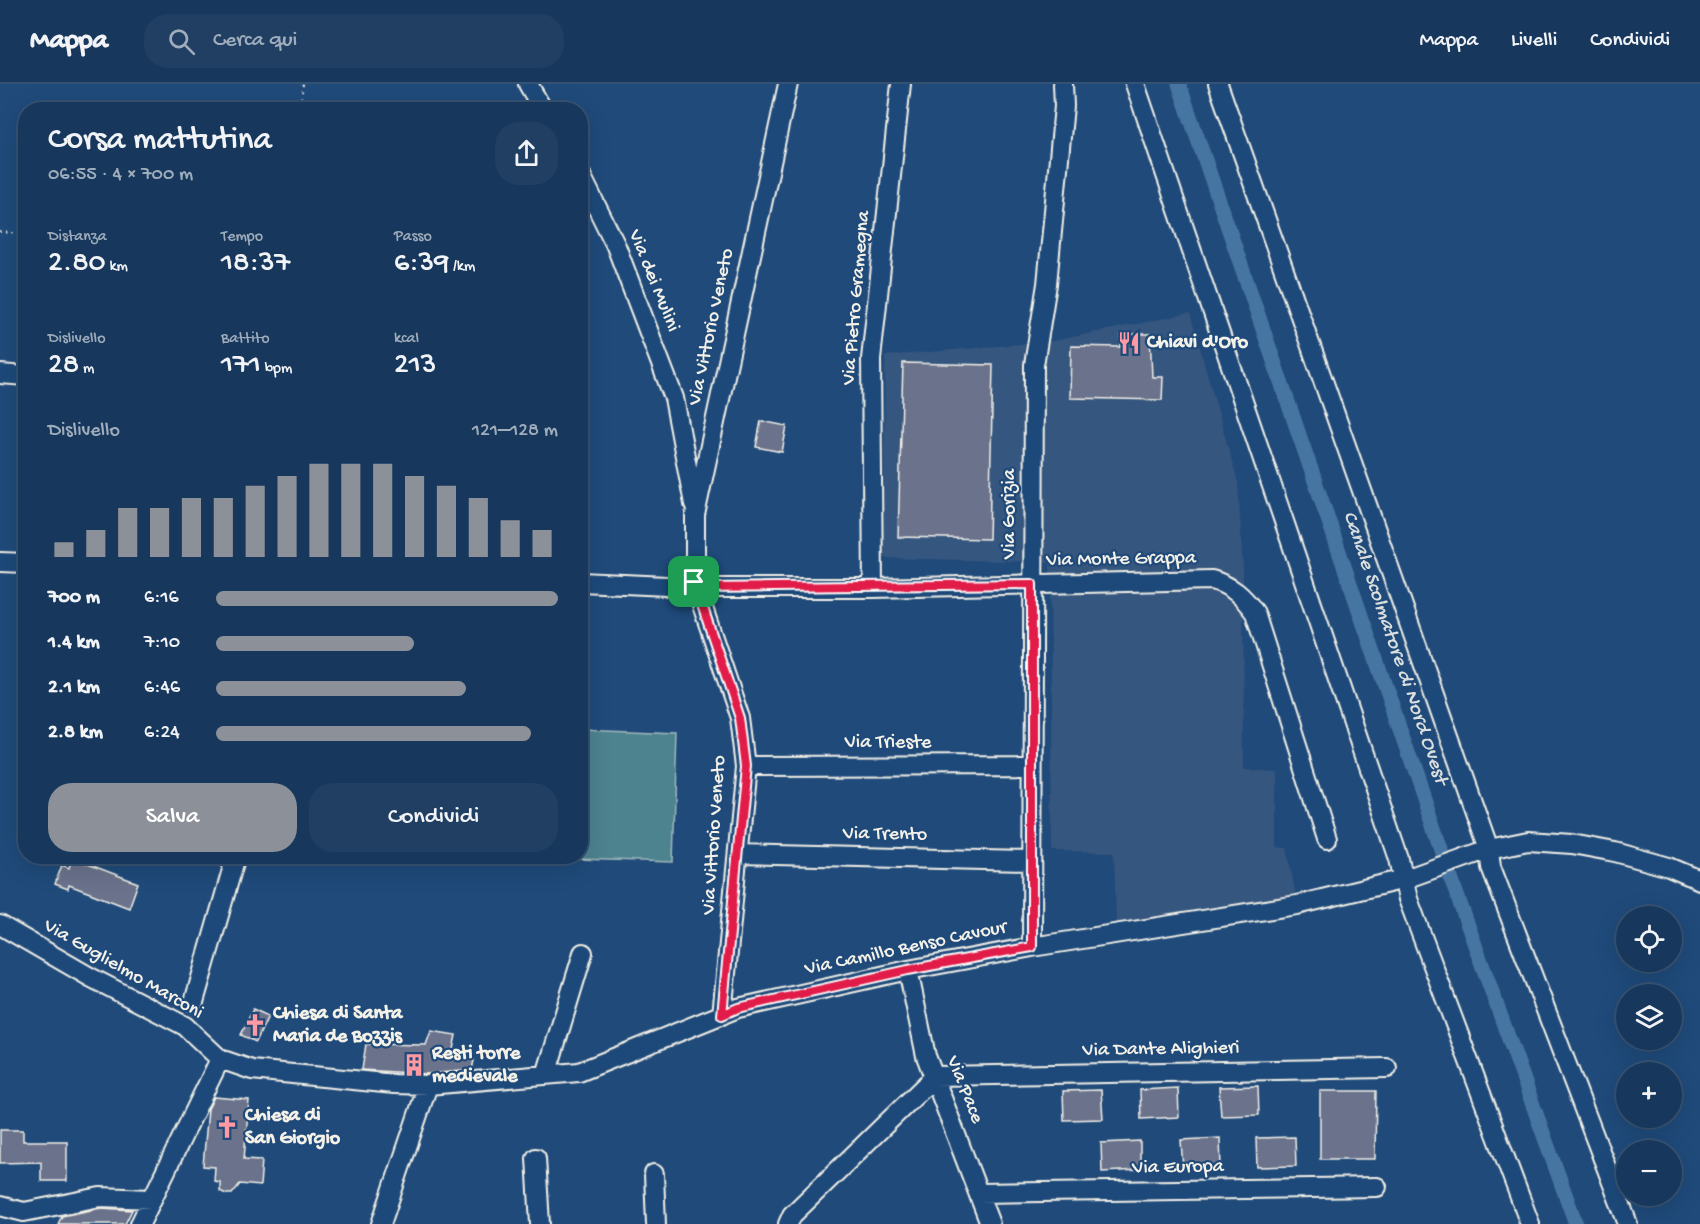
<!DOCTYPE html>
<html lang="it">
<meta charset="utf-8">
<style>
:root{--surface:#17385c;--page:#203f62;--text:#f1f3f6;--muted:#9eacbb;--line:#365272;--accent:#8c9099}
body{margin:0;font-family:"Gochi Hand",sans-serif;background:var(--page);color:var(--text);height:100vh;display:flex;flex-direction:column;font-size:22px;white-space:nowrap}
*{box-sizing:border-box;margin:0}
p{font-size:20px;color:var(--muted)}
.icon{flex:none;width:33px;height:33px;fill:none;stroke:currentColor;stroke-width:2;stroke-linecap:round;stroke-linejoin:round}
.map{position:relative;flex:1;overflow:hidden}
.side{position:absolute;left:18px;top:18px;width:570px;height:762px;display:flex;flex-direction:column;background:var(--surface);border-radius:24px;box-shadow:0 6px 24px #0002,0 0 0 2px var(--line)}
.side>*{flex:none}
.tools{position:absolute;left:1616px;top:822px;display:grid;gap:12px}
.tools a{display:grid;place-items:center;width:66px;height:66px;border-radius:50%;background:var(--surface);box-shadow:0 6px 24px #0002,0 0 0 2px var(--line);font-size:30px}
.pin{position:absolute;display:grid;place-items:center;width:51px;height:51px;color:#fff;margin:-26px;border-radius:12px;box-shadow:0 3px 9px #0006}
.round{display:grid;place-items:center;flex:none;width:63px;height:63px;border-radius:24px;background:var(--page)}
.overview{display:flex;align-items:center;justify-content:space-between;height:102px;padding:0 30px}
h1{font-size:33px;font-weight:600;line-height:45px}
.stats{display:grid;grid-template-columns:repeat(3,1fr);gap:9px;height:102px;padding:6px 30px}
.stats div{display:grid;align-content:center}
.stats b{font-size:30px;font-weight:600}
.stats small{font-size:16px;font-weight:400}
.stats p{font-size:16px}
.chart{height:168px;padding:12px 30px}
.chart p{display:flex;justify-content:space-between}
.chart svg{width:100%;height:108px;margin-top:6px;stroke:var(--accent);stroke-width:6}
.primary-button{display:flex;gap:12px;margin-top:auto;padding:12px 30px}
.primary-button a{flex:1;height:69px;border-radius:24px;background:var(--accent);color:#fff;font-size:24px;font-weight:600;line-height:69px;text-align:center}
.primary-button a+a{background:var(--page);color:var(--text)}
ul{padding:0 30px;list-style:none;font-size:20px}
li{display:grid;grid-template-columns:96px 72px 1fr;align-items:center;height:45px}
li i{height:15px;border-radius:8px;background:var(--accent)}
header{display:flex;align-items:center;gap:36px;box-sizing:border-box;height:84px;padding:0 30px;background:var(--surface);border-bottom:2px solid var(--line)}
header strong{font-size:28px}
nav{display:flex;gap:33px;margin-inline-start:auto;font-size:21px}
.search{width:420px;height:54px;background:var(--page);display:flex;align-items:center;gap:15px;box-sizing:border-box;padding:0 21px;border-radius:24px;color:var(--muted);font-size:22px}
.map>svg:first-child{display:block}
.built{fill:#36567f}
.green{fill:#4e828f;stroke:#a1babc;stroke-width:1.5}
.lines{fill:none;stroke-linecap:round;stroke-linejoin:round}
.canal{stroke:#4674a2;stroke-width:15}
.building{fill:#6a728c;stroke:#f4f1e8;stroke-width:1.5}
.minor-casing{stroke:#f4f1e8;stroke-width:22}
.path{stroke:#f4f1e8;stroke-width:2;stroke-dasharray:1.5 4.5;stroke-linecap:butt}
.minor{stroke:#1f4a7a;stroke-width:18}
.route-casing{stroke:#fff;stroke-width:12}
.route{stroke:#e11d48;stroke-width:8}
.labels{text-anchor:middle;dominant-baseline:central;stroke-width:4.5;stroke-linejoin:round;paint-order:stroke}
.street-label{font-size:20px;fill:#f4f1e8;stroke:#1f4a7a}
.poi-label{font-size:20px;font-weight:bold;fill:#f4f1e8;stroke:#1f4a7a;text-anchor:start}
.water-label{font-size:21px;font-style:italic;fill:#dadede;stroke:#1f4a7a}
</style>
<header>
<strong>Mappa</strong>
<div class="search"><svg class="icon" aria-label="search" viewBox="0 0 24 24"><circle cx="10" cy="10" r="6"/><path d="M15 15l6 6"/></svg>Cerca qui</div>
<nav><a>Mappa</a><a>Livelli</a><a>Condividi</a></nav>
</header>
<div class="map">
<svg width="1700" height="1140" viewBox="0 0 1700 1140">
<rect width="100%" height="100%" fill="#1f4a7a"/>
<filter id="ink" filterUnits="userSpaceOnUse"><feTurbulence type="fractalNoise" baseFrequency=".0167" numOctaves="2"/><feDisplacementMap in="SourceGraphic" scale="12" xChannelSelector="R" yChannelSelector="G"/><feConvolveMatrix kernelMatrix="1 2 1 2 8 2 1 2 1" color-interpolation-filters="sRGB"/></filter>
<g filter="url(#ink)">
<path class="built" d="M1190 229 1238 398 1243 486 1244 683 1277 685V763L1287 764 1296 813 1116 840 1114 768 1052 767 1050 478 883 474 885 272 1053 257Z"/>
<path class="green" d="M581 645 677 649 673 778 510 773 580 772Z"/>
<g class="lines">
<path class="canal" d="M1179 0 1454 803 1576 1140"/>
</g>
<path class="building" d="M1121 250H1150L1152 293H1163L1162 316 1070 314 1071 262 1121 263Z
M903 279 993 281 989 455 898 453Z
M761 337 787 342 782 368 756 363Z
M72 774 138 799 129 824 69 801 68 805 55 800 62 781 69 784Z
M253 925 268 932 256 958 241 951Z
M431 947 456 951 451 975 474 976 472 986 428 990 362 986 366 960 426 961Z
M1258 1002 1259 1031 1221 1032 1219 1003Z
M1178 1004 1179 1033 1141 1035 1140 1006Z
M1101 1006 1103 1035 1064 1036 1063 1007Z
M1320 1007H1376L1375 1075H1320Z
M214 1013 249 1016 244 1075 262 1076 260 1102 240 1100 232 1110H226L220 1107V1098L214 1097 215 1083 203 1082 208 1025Z
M0 1046H23V1057H67V1097H41V1078L0 1079Z
M1295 1053 1296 1082 1257 1083 1256 1054Z
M1220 1054 1221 1083 1183 1085 1181 1056Z
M1140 1057V1086L1102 1088 1101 1059Z
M101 1124 132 1126 125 1140H58L62 1132Z"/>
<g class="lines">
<g class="minor-casing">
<path id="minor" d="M528 0 543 26
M1135 0 1399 775 1408 815 1530 1140
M1218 0 1489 765 1491 783 1628 1140
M580 89 616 162 674 314 694 420
M0 290 26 292
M0 478 26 479
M580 498 689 503 695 498 701 503
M695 498V431L788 0
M701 504H873L1212 496C1232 502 1243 512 1255 529L1327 755
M873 504 871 275 901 0
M698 509 740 634 746 682 722 931
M746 682 1031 681
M738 770 1030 777
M0 841 90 893 185 942 220 975 252 986 394 1000 428 1001 579 988 738 924 908 886 1032 863 1297 821 1405 795 1489 765 1528 757 1572 760 1615 768 1669 783 1700 796
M1032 863 1034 281 1047 200 1064 22 1063 0
M908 886 926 972 990 1140
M194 918 236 772
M546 991 583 869
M536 1074 540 1140
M654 1090 656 1140
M980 1109 1377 1103
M0 1122 24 1128 100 1113 151 1115
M140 1140 220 975
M381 1140 428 1001
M788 1140 792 1131 935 992 1387 984"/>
</g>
<path class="path" d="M300 26 303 0
M0 148 26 150"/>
<use href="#minor" class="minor"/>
</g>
</g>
<g class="lines" filter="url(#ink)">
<g class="route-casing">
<path id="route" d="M694 498 699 499 701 504 1032 500V863L908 886 738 924 722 931 746 682 740 634 698 509 690 506V500Z"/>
</g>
<use href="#route" class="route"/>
</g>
<defs>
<g id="restaurant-bare" transform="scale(1.8)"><path d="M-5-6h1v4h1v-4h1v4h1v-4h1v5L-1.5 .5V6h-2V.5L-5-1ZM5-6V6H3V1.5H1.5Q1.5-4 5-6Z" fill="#ff9aa2" stroke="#1f4a7a" stroke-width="2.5" paint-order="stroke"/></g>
<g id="church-bare" transform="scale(1.8)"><path d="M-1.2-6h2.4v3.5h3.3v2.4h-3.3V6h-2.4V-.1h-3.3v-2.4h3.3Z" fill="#ff9aa2" stroke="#1f4a7a" stroke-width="2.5" paint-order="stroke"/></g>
<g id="building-bare" transform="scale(1.8)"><path d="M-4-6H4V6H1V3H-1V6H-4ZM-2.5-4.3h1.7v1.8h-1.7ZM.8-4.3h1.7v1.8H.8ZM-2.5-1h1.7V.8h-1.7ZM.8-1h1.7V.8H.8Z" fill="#ff9aa2" stroke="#1f4a7a" stroke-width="2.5" paint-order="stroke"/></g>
</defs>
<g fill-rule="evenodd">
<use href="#restaurant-bare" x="1129" y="259"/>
<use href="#church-bare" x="255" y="941"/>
<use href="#building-bare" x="414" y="981"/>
<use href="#church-bare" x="227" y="1043"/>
</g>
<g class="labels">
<g class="street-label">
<text transform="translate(653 197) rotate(68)">Via dei Mulini</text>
<text transform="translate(857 214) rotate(-85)">Via Pietro Gramegna</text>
<text transform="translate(712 243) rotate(-78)">Via Vittorio Veneto</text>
<text transform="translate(1010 430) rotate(-90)">Via Gorizia</text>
<text transform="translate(1121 476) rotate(-1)">Via Monte Grappa</text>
<text x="888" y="659">Via Trieste</text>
<text transform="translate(715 751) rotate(-86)">Via Vittorio Veneto</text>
<text transform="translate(885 751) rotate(1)">Via Trento</text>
<text transform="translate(906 865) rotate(-12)">Via Camillo Benso Cavour</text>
<text transform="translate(123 886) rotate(30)">Via Guglielmo Marconi</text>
<text transform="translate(1161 966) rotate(-1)">Via Dante Alighieri</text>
<text transform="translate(964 1006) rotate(68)">Via Pace</text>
<text transform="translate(1178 1084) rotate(-1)">Via Europa</text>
</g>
<g class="poi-label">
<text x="1147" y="259">Chiavi d'Oro</text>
<text x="273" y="930">Chiesa di Santa<tspan x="273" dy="23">Maria de Bozzis</tspan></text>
<text x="432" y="970">Resti torre<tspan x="432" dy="23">medievale</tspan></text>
<text x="245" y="1032">Chiesa di<tspan x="245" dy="23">San Giorgio</tspan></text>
</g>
<g class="water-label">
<text transform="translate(1394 564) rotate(71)">Canale Scolmatore di Nord Ovest</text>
</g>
</g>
</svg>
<div class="tools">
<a><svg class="icon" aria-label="locate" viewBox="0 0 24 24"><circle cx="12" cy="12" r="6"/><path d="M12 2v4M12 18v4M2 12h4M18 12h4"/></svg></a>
<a><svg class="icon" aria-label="layers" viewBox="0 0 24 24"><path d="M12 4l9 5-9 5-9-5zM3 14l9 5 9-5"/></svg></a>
<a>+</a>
<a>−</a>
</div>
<div class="pin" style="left:694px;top:498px;background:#1e9e55"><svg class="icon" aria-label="arrive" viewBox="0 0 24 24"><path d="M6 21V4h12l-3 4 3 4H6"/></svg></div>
<section class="side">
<div class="overview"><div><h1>Corsa mattutina</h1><p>06:55 · 4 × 700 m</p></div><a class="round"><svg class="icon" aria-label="share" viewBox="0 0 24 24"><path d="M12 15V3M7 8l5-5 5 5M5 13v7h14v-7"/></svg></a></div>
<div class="stats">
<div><p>Distanza</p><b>2.80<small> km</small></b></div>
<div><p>Tempo</p><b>18:37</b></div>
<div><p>Passo</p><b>6:39<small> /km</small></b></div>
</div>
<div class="stats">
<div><p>Dislivello</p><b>28<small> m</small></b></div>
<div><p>Battito</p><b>171<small> bpm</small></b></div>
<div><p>kcal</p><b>213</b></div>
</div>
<div class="chart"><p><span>Dislivello</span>121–128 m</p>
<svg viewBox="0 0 160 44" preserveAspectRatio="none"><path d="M5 44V38M15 44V33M25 44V24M35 44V24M45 44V20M55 44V20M65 44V15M75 44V11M85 44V6M95 44V6M105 44V6M115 44V11M125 44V15M135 44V20M145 44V29M155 44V33"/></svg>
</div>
<ul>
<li><b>700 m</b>6:16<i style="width:100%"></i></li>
<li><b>1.4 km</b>7:10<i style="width:58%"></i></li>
<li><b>2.1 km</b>6:46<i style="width:73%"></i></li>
<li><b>2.8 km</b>6:24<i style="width:92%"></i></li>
</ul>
<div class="primary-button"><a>Salva</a><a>Condividi</a></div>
</section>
</div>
